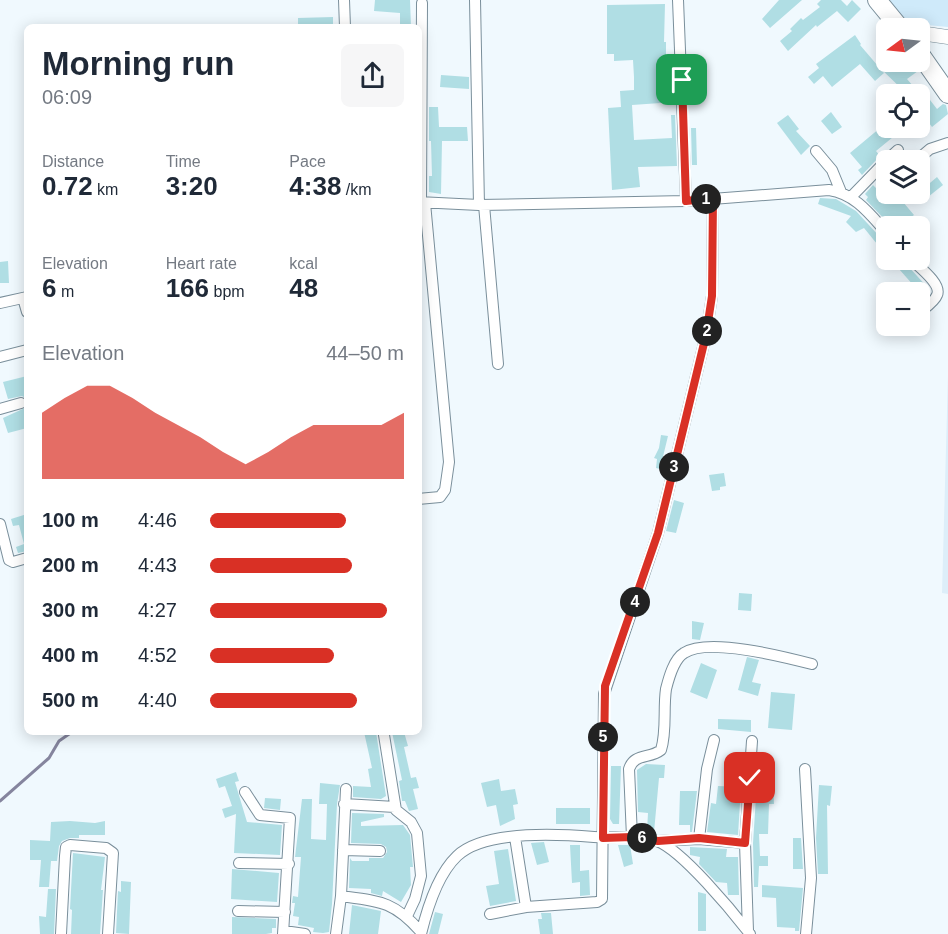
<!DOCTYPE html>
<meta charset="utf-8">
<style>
:root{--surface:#fff;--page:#f6f6f7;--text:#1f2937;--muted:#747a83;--accent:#d93025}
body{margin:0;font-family:Arial,sans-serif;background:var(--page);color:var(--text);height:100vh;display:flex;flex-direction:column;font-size:22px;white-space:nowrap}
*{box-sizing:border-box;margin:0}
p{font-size:20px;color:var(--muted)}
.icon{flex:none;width:33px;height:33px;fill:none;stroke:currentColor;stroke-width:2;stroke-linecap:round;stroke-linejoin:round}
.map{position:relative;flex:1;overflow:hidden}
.side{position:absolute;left:24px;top:24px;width:398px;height:711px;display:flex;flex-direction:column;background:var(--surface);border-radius:9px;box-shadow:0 3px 15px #0003}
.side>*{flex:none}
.needle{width:39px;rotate:255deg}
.tools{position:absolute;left:876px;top:18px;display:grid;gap:12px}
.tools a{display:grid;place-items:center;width:54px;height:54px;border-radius:9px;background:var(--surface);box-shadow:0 3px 15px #0003;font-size:30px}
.pin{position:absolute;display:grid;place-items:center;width:51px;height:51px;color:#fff;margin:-26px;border-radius:12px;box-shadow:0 3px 9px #0006}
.km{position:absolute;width:30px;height:30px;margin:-15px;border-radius:50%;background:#222;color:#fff;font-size:16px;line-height:30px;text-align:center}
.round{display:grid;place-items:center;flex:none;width:63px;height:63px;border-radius:9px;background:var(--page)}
.summary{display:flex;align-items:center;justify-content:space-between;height:102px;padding:0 18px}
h1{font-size:33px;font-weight:800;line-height:45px}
.figures{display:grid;grid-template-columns:repeat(3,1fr);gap:9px;height:102px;padding:6px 18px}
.figures div{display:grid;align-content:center}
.figures b{font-size:26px;font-weight:800}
.figures small{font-size:16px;font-weight:400}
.figures p{font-size:16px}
.chart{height:168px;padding:12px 18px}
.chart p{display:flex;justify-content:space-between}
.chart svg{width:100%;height:108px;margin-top:6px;fill:var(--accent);opacity:.7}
ul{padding:0 18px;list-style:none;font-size:20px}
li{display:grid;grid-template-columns:96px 72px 1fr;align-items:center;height:45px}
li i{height:15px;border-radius:8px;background:var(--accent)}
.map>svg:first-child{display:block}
.built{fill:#ddeef9}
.green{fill:#cfeafa}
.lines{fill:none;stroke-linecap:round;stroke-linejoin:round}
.stream{stroke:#85859e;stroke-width:3}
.building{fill:#b0dee4}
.street-casing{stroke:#7a8f9b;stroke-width:12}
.secondary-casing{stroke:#7a8f9b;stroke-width:15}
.highway-casing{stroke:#7a8f9b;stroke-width:20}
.street{stroke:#fff;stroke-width:10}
.secondary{stroke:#fff;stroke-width:14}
.highway{stroke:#fff;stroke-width:18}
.route-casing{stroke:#fff;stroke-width:12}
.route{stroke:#d93025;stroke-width:8}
</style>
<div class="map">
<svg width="948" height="934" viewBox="0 0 948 934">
<rect width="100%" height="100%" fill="#f0f9fe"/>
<path class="built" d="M948 375V594L942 593Z"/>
<path class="green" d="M890 0H948V27L906 23Z"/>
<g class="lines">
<path class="stream" d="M0 801 49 758 59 741 72 732"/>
</g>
<path class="building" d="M375 0H410L411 27H400V13L374 11Z
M779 0H802L770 28 762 19Z
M821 0H841L847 6 852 0 861 9 848 22 837 11 817 27 816 25 788 51 780 41 792 31 790 29 801 18 803 20 820 7 817 4Z
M665 4 664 42H666V61H673V74H662V95L674 94 675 102 632 105 634 140 672 138 671 115H675L677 166 638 167 640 187 612 190 608 108 621 107 620 91 634 90V77L633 60 614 61V54H607V5Z
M333 17V27H298V18Z
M855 35 861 44 860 45 884 73 875 81 860 64 832 87 823 76 814 84 808 77 819 68 816 64Z
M887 62H912L918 71 907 79 920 94V87L937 109 943 104 946 105 948 114 932 127 920 111V94H907L880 68Z
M441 75 469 77V89L440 87Z
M429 107H438L439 127H467L468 141H442L441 194 429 192V176H432L431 141H429Z
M831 112 842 127 832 134 821 121Z
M788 115 799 129 796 131 810 146 801 155 777 123Z
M886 123V128H904L876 151 880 156 862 175 858 170 862 167 850 153Z
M691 128H696L697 165H692Z
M937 177 943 185 923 201 917 194Z
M873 185 885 197 889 194H914L903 202 914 215 899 226H891L866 200 868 197 865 194Z
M820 198 836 199 856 211 880 237 886 239V255L864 228 856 232 846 222 851 216 818 204Z
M891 260H905L907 265 929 289 922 295Z
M8 261 9 283H0V262Z
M27 376V399L22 396 8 399 3 382Z
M27 407V428L8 433 3 418Z
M661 435 668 436 660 469 656 468 657 459 654 458 659 448Z
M724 473 726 486 720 487V490L712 491 709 475Z
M674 500 684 503 676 533 666 531Z
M27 514V551L18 553 16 547 24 544 19 525 13 526 11 519Z
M739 593 752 594 751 611 738 610Z
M692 621 704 623 700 640 692 639Z
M747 657 759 660 752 682 761 684 758 696 738 690Z
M701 663 717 670 707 699 690 692Z
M771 692 795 694 792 730 768 728Z
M718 719 751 720V732L718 729Z
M364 732H376L386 796 381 799 353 797V786L371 787 368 769 372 768Z
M392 732H404L408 746 404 747 411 778 416 777 419 788 413 789 418 809 409 811 405 801H402L399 781 402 780Z
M646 764 665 765 664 778H659L654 832 647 831 648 813 638 812 637 770Z
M611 766H621L619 824H613L610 819Z
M236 772 239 781 235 782 247 822 282 825 280 855 234 853 236 814 225 818 222 809 232 806 225 786 219 788 216 779Z
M499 779 501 791 515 789 518 804 513 805 515 819 500 826 496 805 487 807 481 783Z
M773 781 774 804H769L768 834H759L760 856H768V866H759L758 887H754L753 843 757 782Z
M320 783 340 785 337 804 332 904 329 932 323 933 313 932 314 928 298 925 299 917 293 916 295 903H292L293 896 298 897 301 857H295L302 799H312L311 839 326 840 327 804H319Z
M819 785 832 786 830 806 827 805 828 874H818L816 838Z
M718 786 741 787 738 835 707 832 711 803 716 804Z
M680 791H697L692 832H690V825H679Z
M265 798 281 799 280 810 264 808Z
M556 808H590V824H556Z
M352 813 384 814V817L361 822V826L403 825 410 835 413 867H410L411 885 401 902 383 891 382 896 371 893V889L349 888 350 858 352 861H369V858H383L387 852 386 847 381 844 351 843Z
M70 821 95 823 105 821V835H79V838H70L62 841 59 846 57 861H51L49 887H39L41 860H30V840L50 841 51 822Z
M793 838H801L803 869H793Z
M544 842 549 862 537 865 531 843Z
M570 845H580V871L589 870 590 895 580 896V882L572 883Z
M618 845H630L633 864 624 867Z
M690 847 727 849 726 857H738L739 895H728L727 883 716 882 699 864 700 857 690 855Z
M508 849 516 901 490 906 486 886 499 884 494 851Z
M73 853 105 857 101 890H103L100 934H71L72 910 70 909Z
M232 869 279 873 277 902 231 899Z
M121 881 131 882 129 934 116 933 118 891 121 892Z
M762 885 803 888 799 931H795V928L777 927 776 898 762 897Z
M48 889H56L54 934H40L39 916 46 917Z
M698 892 706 894V931H698Z
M352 905 381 911 378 934H349Z
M435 912 443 914 438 934H429Z
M541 913H551L553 934H540L538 919H542Z
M232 917 276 919V928H272V933L266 934H232Z"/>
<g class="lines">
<g class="street-casing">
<path id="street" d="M344 0 345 27
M475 0 479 205
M678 0 686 201
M816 151 832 170 841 192
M887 160 898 150
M917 160 930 149 948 143
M851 197 886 161
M418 202 479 205 686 201 829 190C855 194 869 213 886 232
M421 202 422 3
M484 205 498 364
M912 260C919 267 942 284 937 295 935 301 925 308 920 312
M23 298 27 312
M0 303 27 297
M0 357 27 350
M0 409 21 403
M418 499 440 497 445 490 449 462 425 203
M0 524 9 560 13 562 27 558
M384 735 396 810 411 822 417 833 421 876 415 899 407 916
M805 769 811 878 806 934
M245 792 260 815 290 818 283 934
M344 804 395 807
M515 837 526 907
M632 837 629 769C634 753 650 759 661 750 667 731 663 709 666 689 669 677 674 659 684 653 708 637 785 657 812 664
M699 839 707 769 714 740
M658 841 699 839 745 843
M343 850 380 851
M239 863 289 864
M341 896C379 901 394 901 421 932
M238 911 285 912
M490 914 526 907 597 902 602 899 604 694 658 533 706 335 712 296 713 198
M284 931 305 934
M748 931 745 843 752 741
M61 934 65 856 66 847 70 845 106 848 113 853 108 934
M336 934 341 896 346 789
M421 934C427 909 437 875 457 856 484 830 558 834 594 837 614 839 637 833 657 841 682 850 733 912 750 934"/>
</g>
<g class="secondary-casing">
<path id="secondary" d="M920 33 948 37"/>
</g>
<g class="highway-casing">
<path id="highway" d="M877 0 900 28
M920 54 948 94"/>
</g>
<use href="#street" class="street"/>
<use href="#secondary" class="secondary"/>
<use href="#highway" class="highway"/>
</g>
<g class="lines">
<g class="route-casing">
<path id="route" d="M682 80 686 201 713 198 712 296 706 335 658 533 605 686 603 838 632 837 658 841 699 838 745 843 750 778"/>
</g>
<use href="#route" class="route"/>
</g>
</svg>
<div class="tools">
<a><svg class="needle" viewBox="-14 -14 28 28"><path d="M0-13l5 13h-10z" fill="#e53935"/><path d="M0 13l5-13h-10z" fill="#747a83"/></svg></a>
<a><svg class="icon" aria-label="locate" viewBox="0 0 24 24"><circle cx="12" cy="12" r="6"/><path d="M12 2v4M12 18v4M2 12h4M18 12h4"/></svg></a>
<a><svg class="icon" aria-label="layers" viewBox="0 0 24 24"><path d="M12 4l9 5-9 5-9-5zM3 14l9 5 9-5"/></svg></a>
<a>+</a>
<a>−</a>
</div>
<div class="pin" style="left:682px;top:80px;background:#1e9e55"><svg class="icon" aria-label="arrive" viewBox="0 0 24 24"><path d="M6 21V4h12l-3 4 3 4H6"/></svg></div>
<div class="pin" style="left:750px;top:778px;background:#d93025"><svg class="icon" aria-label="check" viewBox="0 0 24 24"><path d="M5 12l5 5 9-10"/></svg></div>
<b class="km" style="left:706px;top:199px">1</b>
<b class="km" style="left:707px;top:331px">2</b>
<b class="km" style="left:674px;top:467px">3</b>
<b class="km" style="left:635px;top:602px">4</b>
<b class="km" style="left:603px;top:737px">5</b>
<b class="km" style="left:642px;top:838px">6</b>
<section class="side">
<div class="summary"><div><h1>Morning run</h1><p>06:09</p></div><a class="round"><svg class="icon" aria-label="share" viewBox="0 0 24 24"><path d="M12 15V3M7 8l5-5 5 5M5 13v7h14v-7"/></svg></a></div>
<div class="figures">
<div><p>Distance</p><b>0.72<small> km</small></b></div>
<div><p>Time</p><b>3:20</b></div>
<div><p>Pace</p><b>4:38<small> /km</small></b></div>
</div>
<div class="figures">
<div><p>Elevation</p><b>6<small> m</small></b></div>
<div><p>Heart rate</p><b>166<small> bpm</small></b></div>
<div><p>kcal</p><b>48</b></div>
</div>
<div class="chart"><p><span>Elevation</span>44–50 m</p>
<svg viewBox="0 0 160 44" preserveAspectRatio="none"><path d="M0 44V17L10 11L20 6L30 6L40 11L50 17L60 22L70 27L80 33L90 38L100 33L110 27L120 22L130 22L140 22L150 22L160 17V44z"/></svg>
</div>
<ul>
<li><b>100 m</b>4:46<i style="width:70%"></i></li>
<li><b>200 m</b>4:43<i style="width:73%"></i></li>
<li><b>300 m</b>4:27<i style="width:91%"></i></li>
<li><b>400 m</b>4:52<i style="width:64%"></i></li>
<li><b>500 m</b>4:40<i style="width:76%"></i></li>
</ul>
</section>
</div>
